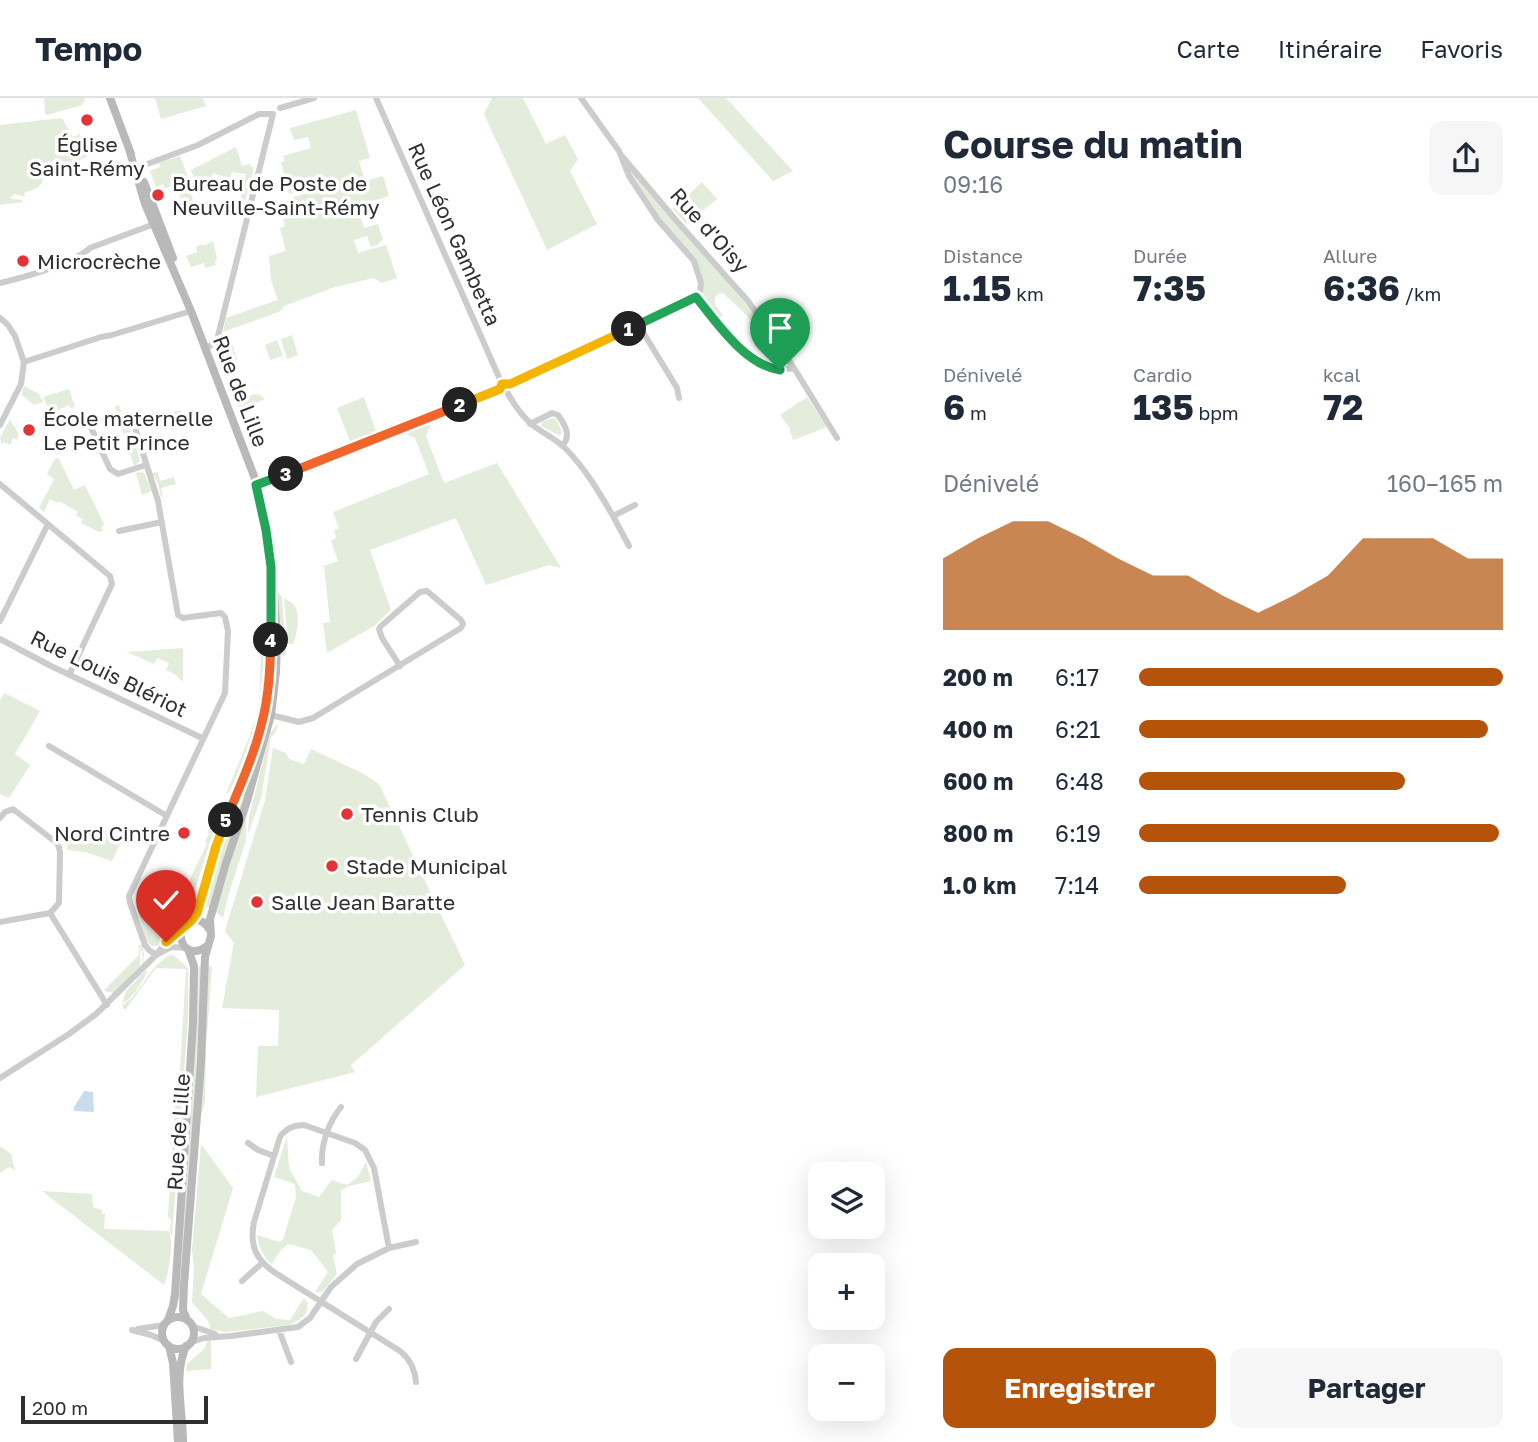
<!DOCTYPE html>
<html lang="fr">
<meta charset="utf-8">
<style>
:root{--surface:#fff;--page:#f6f6f7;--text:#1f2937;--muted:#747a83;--line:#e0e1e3;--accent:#b45309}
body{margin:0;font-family:"Golos Text",sans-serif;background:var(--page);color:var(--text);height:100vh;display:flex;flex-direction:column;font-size:26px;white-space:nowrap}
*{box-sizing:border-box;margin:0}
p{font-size:23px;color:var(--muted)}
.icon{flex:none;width:38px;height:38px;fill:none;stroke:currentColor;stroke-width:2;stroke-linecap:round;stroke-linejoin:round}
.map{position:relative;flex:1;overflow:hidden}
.drawer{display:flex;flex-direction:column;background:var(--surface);width:630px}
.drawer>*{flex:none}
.tools{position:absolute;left:808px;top:1064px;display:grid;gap:14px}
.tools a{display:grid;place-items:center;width:77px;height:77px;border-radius:14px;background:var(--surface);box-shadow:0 7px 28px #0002;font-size:35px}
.scale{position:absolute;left:21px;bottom:18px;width:187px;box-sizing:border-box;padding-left:7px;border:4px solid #2f2f2f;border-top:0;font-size:19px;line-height:24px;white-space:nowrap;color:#2f2f2f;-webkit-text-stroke:5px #fff;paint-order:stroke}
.pin{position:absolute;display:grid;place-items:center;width:60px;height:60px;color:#fff;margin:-72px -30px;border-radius:50% 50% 50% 0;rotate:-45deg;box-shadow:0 0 7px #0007}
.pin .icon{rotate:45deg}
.km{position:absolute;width:35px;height:35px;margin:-18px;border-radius:50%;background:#222;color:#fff;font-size:19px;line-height:35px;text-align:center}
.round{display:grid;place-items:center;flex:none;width:74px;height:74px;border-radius:14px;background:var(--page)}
.overview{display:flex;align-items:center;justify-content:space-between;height:119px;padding:0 35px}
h1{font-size:38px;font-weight:700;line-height:52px}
.metrics{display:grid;grid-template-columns:repeat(3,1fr);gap:10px;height:119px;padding:7px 35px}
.metrics div{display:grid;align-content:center}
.metrics b{font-size:35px;font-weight:700}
.metrics small{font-size:19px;font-weight:400}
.metrics p{font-size:19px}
.chart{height:196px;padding:14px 35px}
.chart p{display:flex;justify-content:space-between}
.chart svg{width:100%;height:126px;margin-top:7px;fill:var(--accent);opacity:.7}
.button{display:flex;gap:14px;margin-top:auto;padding:14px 35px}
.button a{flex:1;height:80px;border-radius:14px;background:var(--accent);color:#fff;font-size:28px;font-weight:700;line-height:80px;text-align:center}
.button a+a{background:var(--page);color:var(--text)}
ul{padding:0 35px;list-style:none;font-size:23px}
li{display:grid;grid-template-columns:112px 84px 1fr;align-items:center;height:52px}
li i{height:18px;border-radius:9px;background:var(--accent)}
header{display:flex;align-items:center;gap:42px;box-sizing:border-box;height:98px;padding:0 35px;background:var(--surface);border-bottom:2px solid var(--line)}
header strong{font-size:33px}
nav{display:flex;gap:38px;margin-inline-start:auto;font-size:24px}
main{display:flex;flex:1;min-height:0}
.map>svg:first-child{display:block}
.green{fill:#e4ecdc}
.water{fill:#c9dceb}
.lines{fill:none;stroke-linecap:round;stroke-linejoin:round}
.minor{stroke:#ccc;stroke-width:6}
.secondary{stroke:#b9b9b9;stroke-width:8}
.split-1-casing{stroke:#fff;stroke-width:14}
.split-2-casing{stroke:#fff;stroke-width:14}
.split-3-casing{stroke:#fff;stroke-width:14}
.split-4-casing{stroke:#fff;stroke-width:14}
.split-5-casing{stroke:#fff;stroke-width:14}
.split-6-casing{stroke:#fff;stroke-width:14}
.split-1{stroke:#22a559;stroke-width:9}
.split-2{stroke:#f5b400;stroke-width:9}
.split-3{stroke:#f0652b;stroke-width:9}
.split-4{stroke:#22a559;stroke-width:9}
.split-5{stroke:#f0652b;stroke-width:9}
.split-6{stroke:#f5b400;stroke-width:9}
.poi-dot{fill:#e33335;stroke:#fff;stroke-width:2.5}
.labels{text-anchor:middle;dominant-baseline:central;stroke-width:7;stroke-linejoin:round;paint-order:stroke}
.poi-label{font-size:21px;fill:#2f2f2f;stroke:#fff;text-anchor:start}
.street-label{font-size:21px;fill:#2f2f2f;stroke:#fff}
</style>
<header>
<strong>Tempo</strong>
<nav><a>Carte</a><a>Itinéraire</a><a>Favoris</a></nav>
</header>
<main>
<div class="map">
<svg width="908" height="1344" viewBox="0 0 908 1344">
<rect width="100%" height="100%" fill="#fff"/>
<path class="green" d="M44 0H84L85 3 83 4 82 7 47 17 45 15Z
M155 0H203L206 8 161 21Z
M492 0H523L546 46 565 37 578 61 570 73 597 126 547 152 484 16Z
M698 0H726L793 73 773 83Z
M356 12 370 60 359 63 365 83 383 78 389 98 357 108 364 130 378 126 383 141 377 147 371 149 367 138 354 142 358 155 386 147 397 180 382 185 373 180 332 190 284 208 281 213 223 234 226 220 278 202 271 182 269 158 286 153 280 130 285 128 280 109 292 106 291 100 311 94 309 90 289 96 281 64 285 63 283 58 311 50 308 39 294 42 290 30Z
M62 20 73 39 80 36 87 52 104 44 106 48 42 82V85L37 90 24 95 25 99 15 96 10 99 11 101 22 102 23 104 0 107V27Z
M236 49 242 68 250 66 251 69H254L245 103 240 102 246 76 232 74 230 81 213 75 210 84 215 86 213 94 209 87 190 94 194 105 179 112 176 105 181 102 176 88 165 90 163 86 156 89 150 73 160 69 159 65 180 58 189 83 194 81 191 72Z
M629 69 676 126 736 192 781 256 780 258C768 254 757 230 748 219 740 211 731 202 723 195L718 196C710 203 717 210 723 217L719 220 709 209H707L704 199 700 172 663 126 627 71Z
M702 84 717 101 686 126 673 111Z
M213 143 217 162 215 163 216 167 205 170 204 165 191 169 186 158 197 154 196 149 202 146 203 148Z
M292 237 298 257 287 261 281 241Z
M231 241 237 262 226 265 227 268 223 269 218 257 220 246Z
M277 242 283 258 270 262 265 247Z
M24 288 39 296 43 304 34 307 21 296Z
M69 291 75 309 71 310 69 307 50 316 56 329 55 331 49 328 47 316 50 314 43 299Z
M255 296 260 297 265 301 240 312 236 302Z
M364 299 377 336 351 346 337 310Z
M807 299 827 329 793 342 789 329 780 317Z
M119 307 124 324H128L140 363 134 368 115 308Z
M552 320 556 321 562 334 560 338 541 328 542 324Z
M10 321C13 329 21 334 17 342L13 340 10 347 4 344 2 347 0 340Z
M431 325 426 338 444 385 497 365 561 470 549 467 486 487 456 420 370 452 391 512 374 528 327 555 323 525 330 524 324 468 338 463 331 443 336 440 334 432 339 430 333 414 429 376 415 340 404 335Z
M57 360 59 361 74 392 85 387 104 426 101 430 104 433 99 434 81 425 83 421 76 418 78 414 59 403 58 405 50 401 44 414 39 410 54 381 47 376 54 362Z
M140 374 144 375 152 393 142 397 136 375Z
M158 374 160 383 174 379 176 386 161 390 163 400 161 399 158 385 152 375Z
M279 495 282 499 286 555 283 558 281 557 279 511 276 497Z
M284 500C286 501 293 505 294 507 301 515 297 537 293 546H288Z
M261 545H264L266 548 262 595H260Z
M183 550V582L182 583 175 576 166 572 169 565 157 560 154 566 127 554Z
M4 595 40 613 15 656 30 667 9 700 0 696V603Z
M260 597 262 598C258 620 255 643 245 663 240 674 234 683 229 694L226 696 248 642 256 619Z
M279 625 275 635 271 639 261 700 248 736 249 719 270 635Z
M273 650 286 655 289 661 304 666 311 651 362 675 379 686 465 867 351 967 355 974 256 999 258 948H278L279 912 222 910 234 845 225 833 265 702Z
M258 678 246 721V742L229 795 223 820 215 813Z
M248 680 251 681 211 810 203 808 217 750Z
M227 703 210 744 190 808 162 836 161 838 163 843 157 848H152L146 843 138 814 143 813 142 818 162 828 165 824 173 817 178 819 186 803 182 800 183 785 187 787 207 746 205 744 209 736 207 734 213 725 220 718Z
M99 726 121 744 112 763 85 754 67 752 68 745H83Z
M139 847H142L144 856 143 865 142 866 143 858 140 848V868L113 896 111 894H107L104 892 139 857Z
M172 856 188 870V921L172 1138 170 1133 171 1121 168 1119 175 1006 178 1004 186 871 156 870 126 911H124L122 907C141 898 147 868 172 856Z
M207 867 212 869 206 950 205 1004 201 1017 190 1152Z
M203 868 200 957 181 1202H177L196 869Z
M146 872 147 874C142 884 133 901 122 905L126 893Z
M287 1038 289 1070 302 1093 319 1099 332 1082 347 1087 358 1079 366 1064 371 1083 349 1088 341 1092V1122L332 1132 336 1155 333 1157 337 1176 322 1194H315L328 1174 311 1152 288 1146 280 1153 272 1166C262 1158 259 1149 257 1137L279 1144 283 1142 296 1099 295 1086 274 1079Z
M201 1046 233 1090 201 1196 229 1220 263 1213 276 1221 290 1222 304 1200 308 1205 306 1216 299 1222 289 1227 226 1234 210 1231 209 1224 192 1204 194 1169 192 1152Z
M0 1048 11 1056 15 1072 9 1069 0 1075Z
M42 1093 92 1096 93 1109 102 1112V1116H105L104 1131 169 1133C174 1147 169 1174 164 1187Z
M208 1242H211V1271L186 1273 187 1266 204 1251Z"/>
<path class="water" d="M84 993 93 994 94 1014 74 1013V1009Z"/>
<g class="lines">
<path class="minor" d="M376 0 502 286
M581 0 619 53 629 78 658 122 694 163 701 185 700 194 696 199
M280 10 314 0
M621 57 675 121 748 203 794 270 837 340
M134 71 198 47 259 16H273L217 242 206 251
M0 185C25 179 71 167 90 150L157 125
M696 199C719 227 752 279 794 270
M0 220 8 227 15 238 24 264 21 286 0 327
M638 226 677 290 679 300
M24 264 101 239 112 237 191 213
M508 287 696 199
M507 294C514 307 522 319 534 328 544 336 556 341 565 350 585 370 599 394 613 418L635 407
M86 319 110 371 118 376 146 367
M530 326 552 315 558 317C565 327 572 338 562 348
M0 386 110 478 112 486 70 575
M256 388 500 291
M613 418 629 448
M119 433 162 424
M0 523 48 426
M0 541 51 568 202 640
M267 616 299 624 313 620 461 530 463 526 461 522 427 493 420 494 381 528 379 531 382 540 400 568
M49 648 167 718
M0 720 5 714 13 711 58 746 60 754 59 805 50 815 0 824
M50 815 107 907
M158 856 171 849 187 850
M156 857 149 852 145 847 130 805 129 798 225 595 228 533 225 519 221 515 183 520 178 517 158 403 135 330 180 316
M0 980 69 936 96 916 156 857 169 840 182 830
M248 1045 258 1052 274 1058
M322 1065C321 1045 329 1024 341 1009
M389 1150 374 1070 365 1052 355 1045 304 1027 295 1028 288 1031 281 1037 279 1042 254 1124C249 1149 257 1163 277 1176L400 1253C410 1261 415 1272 416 1284
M242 1183 262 1165
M192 1228 215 1236
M138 1231 164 1227
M132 1232 151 1237 165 1243
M279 1232 291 1264
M189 1245 204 1240 231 1238 298 1229 310 1220 331 1189 357 1166 389 1150 416 1144
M356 1261 376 1224 389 1211"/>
<path class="secondary" d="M110 0 131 56
M129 51 145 106 191 213 254 378 266 432 273 480 277 542 276 574 271 617 247 703 226 765 210 821 211 838 205 859 201 964 184 1187 183 1212 187 1222
M144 84 173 160
M191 823C207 803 208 772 216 748 231 706 253 666 263 623 272 583 271 541 270 500
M207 848C180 868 170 822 196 822 202 822 206 826 209 831
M162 1235a16 16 0 1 1 32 0a16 16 0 1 1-32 0Z
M168 1222 173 1208 175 1196 193 925 194 868 188 851
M169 1248 173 1265 178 1344
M183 1344C183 1313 173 1277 186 1248"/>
</g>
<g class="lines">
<g class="split-1-casing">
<path id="split-1" d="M629 231 696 199C717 225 745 267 780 272"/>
</g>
<g class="split-2-casing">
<path id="split-2" d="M460 307 500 291 502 286H510L629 231"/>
</g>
<g class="split-3-casing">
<path id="split-3" d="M286 376 460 307"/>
</g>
<g class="split-4-casing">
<path id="split-4" d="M271 542V469L266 432 256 387 286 376"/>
</g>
<g class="split-5-casing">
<path id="split-5" d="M226 722C239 690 254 658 262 624 269 598 270 569 271 542"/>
</g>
<g class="split-6-casing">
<path id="split-6" d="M166 844 191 823 197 815 216 748 226 722"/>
</g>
<use href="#split-1" class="split-1"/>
<use href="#split-2" class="split-2"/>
<use href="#split-3" class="split-3"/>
<use href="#split-4" class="split-4"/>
<use href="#split-5" class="split-5"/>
<use href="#split-6" class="split-6"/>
</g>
<g class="poi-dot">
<circle cx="87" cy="22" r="7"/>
<circle cx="158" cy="97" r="7"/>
<circle cx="23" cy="163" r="7"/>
<circle cx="29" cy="332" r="7"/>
<circle cx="347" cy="716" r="7"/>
<circle cx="184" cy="735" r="7"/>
<circle cx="332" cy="768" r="7"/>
<circle cx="257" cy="804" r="7"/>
</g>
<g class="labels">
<g class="poi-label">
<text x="87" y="46" text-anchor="middle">Église<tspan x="87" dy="24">Saint-Rémy</tspan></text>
<text x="172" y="85">Bureau de Poste de<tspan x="172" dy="24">Neuville-Saint-Rémy</tspan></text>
<text x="37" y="163">Microcrèche</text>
<text x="43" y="320">École maternelle<tspan x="43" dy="24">Le Petit Prince</tspan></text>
<text x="361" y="716">Tennis Club</text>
<text x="170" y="735" text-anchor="end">Nord Cintre</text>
<text x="346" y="768">Stade Municipal</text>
<text x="271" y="804">Salle Jean Baratte</text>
</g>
<g class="street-label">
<text transform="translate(710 132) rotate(48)">Rue d'Oisy</text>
<text transform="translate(455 136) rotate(66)">Rue Léon Gambetta</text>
<text transform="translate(241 293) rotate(69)">Rue de Lille</text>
<text transform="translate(109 575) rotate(26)">Rue Louis Blériot</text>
<text transform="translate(178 1034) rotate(-86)">Rue de Lille</text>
</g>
</g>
</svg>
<div class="tools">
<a><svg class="icon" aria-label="layers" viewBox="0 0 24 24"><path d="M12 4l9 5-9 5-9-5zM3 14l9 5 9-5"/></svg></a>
<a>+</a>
<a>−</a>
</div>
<div class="scale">200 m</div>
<div class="pin" style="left:780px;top:272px;background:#1e9e55"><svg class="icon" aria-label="arrive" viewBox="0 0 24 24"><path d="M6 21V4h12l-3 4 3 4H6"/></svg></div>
<div class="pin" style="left:166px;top:844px;background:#d93025"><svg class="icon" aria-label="check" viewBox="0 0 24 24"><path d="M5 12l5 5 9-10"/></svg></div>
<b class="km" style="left:629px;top:231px">1</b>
<b class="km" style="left:460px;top:307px">2</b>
<b class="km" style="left:286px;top:376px">3</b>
<b class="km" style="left:271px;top:542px">4</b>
<b class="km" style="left:226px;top:722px">5</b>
</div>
<section class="drawer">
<div class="overview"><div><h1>Course du matin</h1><p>09:16</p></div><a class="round"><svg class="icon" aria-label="share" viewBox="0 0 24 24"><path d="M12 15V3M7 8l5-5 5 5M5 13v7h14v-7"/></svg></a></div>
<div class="metrics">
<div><p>Distance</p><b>1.15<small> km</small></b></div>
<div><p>Durée</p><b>7:35</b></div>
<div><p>Allure</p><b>6:36<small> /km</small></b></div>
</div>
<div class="metrics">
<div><p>Dénivelé</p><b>6<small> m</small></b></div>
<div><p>Cardio</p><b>135<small> bpm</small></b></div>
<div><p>kcal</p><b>72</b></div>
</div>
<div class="chart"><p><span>Dénivelé</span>160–165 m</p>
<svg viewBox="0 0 160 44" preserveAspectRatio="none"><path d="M0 44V19L10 12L20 6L30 6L40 12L50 19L60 25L70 25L80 32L90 38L100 32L110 25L120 12L130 12L140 12L150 19L160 19V44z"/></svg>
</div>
<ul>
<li><b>200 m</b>6:17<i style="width:100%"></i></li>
<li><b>400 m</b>6:21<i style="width:96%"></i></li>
<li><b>600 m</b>6:48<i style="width:73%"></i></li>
<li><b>800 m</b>6:19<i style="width:99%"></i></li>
<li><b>1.0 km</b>7:14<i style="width:57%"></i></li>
</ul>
<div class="button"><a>Enregistrer</a><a>Partager</a></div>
</section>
</main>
